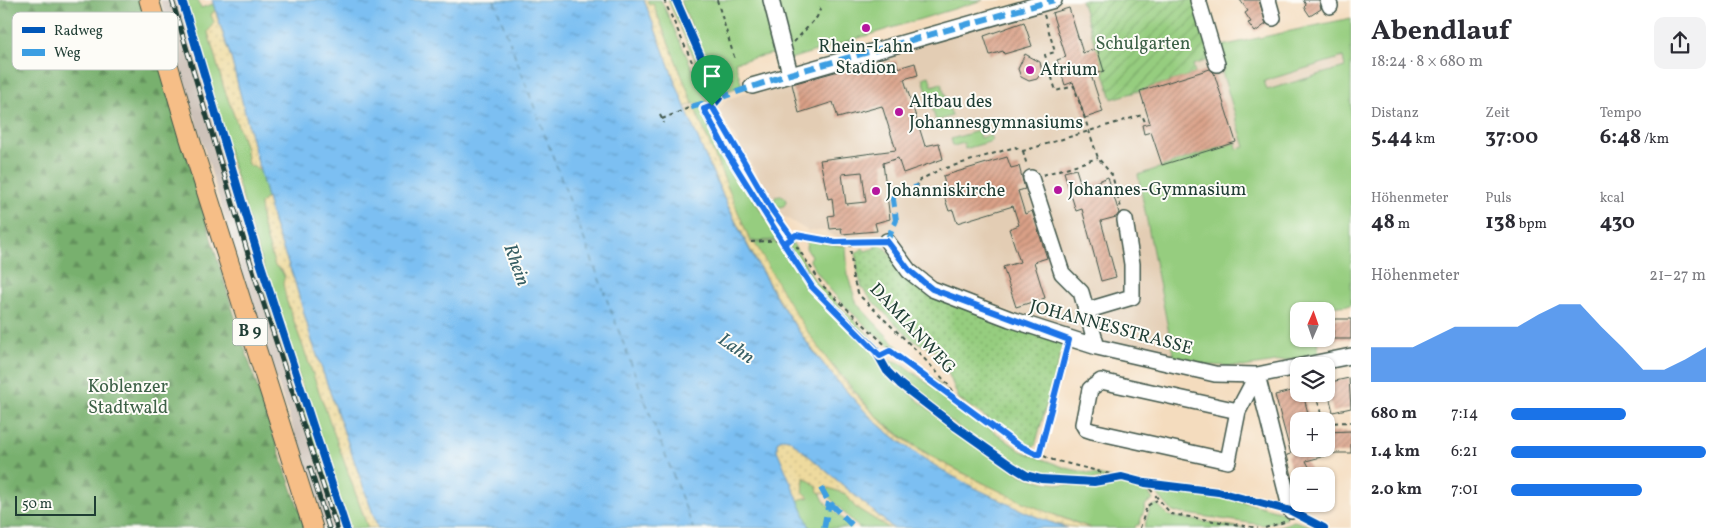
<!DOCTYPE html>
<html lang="de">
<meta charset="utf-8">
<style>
:root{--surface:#fff;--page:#f2f2f3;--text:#2b2b33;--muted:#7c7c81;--accent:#1a73e8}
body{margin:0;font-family:Vollkorn,serif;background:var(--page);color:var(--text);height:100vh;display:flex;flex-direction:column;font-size:19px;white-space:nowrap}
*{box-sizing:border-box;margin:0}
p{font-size:16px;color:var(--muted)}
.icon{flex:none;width:28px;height:28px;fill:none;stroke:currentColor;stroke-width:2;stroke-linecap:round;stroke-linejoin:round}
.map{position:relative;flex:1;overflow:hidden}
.side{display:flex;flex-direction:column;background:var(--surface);width:375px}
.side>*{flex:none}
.needle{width:32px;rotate:2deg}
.tools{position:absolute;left:1290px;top:302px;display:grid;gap:10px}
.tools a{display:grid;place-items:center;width:45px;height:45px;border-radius:10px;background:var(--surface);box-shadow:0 1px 4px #0004;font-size:25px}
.scale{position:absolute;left:15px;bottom:12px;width:81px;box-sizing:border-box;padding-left:5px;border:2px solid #1f3d34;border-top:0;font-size:14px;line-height:18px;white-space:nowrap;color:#1f3d34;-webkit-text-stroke:4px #fdfcf7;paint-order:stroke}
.pin{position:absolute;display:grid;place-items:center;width:42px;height:42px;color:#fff;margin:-51px -21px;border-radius:50% 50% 50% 0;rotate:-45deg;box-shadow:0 0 5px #0007}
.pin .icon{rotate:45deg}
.round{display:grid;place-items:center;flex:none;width:52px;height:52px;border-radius:10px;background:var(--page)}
.overview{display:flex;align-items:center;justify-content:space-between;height:85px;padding:0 20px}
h1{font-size:28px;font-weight:700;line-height:38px}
.metrics{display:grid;grid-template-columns:repeat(3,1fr);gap:8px;height:85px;padding:5px 20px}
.metrics div{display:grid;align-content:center}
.metrics b{font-size:21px;font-weight:700}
.metrics small{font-size:14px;font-weight:400}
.metrics p{font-size:14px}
.chart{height:140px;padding:10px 20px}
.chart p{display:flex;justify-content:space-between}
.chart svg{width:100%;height:90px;margin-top:5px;fill:var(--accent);opacity:.7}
ul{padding:0 20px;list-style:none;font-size:16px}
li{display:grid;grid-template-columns:80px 60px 1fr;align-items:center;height:38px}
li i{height:12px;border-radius:6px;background:var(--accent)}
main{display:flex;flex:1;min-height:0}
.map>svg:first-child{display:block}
.built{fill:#e3cdb4}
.railway{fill:#cdc2b9}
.grass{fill:#96cd7f;stroke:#5a855a;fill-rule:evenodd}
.forest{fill:url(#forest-firs);stroke:#4c7651}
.sand{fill:url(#sand-dots);stroke:#868c69}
.park{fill:url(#park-dots);stroke:#5a855a}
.garden{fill:url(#garden-furrows);stroke:#5a855a}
.water{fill:url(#water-ripples);stroke:#4d7e93}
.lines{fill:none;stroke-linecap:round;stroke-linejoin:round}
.ferry{stroke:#365e64;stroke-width:1;stroke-dasharray:6 5;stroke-linecap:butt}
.building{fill:url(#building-hatch);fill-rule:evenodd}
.minor-casing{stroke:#3f5549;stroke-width:18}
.major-casing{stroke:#3f5549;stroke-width:21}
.path{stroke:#3f5549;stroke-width:2;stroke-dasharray:4 4;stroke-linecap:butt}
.minor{stroke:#fff;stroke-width:15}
.major{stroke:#f6be87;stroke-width:19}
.rail-casing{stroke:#1f3d34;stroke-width:5}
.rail{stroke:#fdfcf7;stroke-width:3;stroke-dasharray:9;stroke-linecap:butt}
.quiet{stroke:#3c9ee2;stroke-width:6;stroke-dasharray:12 6;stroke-linecap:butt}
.cycleway-casing{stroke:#fdfcf7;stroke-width:11}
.cycleway{stroke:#0057b8;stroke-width:8}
.route-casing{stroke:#fff;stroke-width:10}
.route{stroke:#1a73e8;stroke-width:6}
.poi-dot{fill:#b5179e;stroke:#fdfcf7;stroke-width:2}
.labels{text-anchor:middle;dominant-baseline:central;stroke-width:4;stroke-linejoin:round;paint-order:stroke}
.shield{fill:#fdfcf7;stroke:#62766e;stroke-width:1}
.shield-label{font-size:16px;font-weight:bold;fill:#1f3d34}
.park-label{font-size:18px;fill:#3d6147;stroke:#fdfcf7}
.poi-label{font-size:18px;fill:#1f3d34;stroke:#fdfcf7;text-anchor:start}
.street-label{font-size:18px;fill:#1f3d34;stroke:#fdfcf7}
.water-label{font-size:19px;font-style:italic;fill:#365e64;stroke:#fdfcf7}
.key{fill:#fdfcf7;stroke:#bac3bc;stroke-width:1}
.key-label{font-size:14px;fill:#1f3d34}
</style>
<main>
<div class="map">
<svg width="1351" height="528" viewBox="0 0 1351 528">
<defs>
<pattern id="forest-firs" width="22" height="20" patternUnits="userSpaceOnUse" patternTransform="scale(1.25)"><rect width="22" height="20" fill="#78b06e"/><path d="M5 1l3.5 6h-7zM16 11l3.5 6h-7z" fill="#62905b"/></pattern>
<pattern id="sand-dots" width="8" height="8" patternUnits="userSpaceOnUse" patternTransform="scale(1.25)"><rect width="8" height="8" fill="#eeda9e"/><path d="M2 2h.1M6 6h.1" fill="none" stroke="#ccbc89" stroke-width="1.8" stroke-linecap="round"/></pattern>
<pattern id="park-dots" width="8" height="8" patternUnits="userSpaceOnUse" patternTransform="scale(1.25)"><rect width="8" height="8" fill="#96cd7f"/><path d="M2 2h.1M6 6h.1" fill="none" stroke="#7aa869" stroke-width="1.8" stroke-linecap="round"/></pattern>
<pattern id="garden-furrows" width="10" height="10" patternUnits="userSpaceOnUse" patternTransform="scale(1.25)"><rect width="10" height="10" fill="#96cd7f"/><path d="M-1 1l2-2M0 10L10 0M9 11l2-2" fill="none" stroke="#7aa869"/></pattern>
<pattern id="water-ripples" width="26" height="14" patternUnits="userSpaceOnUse" patternTransform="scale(1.25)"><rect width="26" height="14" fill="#7bbff2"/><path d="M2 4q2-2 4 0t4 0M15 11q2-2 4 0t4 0" fill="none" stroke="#649cc5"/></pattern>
<pattern id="building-hatch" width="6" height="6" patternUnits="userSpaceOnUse" patternTransform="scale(1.25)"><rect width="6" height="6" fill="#daa087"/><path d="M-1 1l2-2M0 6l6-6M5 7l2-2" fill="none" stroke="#b0846f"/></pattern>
</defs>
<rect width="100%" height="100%" fill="#fdfcf7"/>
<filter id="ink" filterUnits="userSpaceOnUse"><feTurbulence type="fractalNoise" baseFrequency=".02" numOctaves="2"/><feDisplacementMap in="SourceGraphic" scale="10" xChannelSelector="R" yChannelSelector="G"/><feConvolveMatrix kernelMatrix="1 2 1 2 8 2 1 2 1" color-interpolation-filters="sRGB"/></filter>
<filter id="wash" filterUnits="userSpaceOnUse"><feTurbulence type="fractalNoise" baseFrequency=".0096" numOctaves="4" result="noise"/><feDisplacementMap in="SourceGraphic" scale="20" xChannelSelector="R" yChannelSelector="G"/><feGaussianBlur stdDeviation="1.12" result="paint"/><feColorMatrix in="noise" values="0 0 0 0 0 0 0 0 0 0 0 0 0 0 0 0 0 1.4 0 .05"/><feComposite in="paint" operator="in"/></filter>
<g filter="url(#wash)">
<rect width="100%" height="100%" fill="#f4dcbe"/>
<path class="built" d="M1070 0H1081L1107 77 1297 29 1351 18V305L1315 308 1314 311H1299V339H1317L1260 365H1207L1069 335 930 282 900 251 895 234 839 238 824 231H808L780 214 719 110 726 100 753 90Z"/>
<path class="railway" d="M160 0H180L235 189 233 190 341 528H325L230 236Z"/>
<path class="grass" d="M184 0H198L201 8 213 4 215 10 211 15 215 22 208 32 224 88 245 145 248 164 260 170 267 198 260 204 262 223 275 266C288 273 285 285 286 299L368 528H348L256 244Z
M647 0H661L708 103 693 104 653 4 649 5Z
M668 0H674L713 92 710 93Z
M680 0H983L780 62 776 53 735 62 742 86 720 93Z
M1351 18V305L1315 308 1314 311H1299V339H1317L1319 355 1244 367 1207 365 1174 359 1138 175 1236 142 1237 149 1245 147 1222 72 1225 69 1217 47ZM1343 57 1345 67 1267 90 1264 81Z
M929 76 932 86 941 83 952 116 936 121 923 78Z
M701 106 731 162 779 240 750 241 694 107Z
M712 108 738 158 788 236 783 239 713 121 708 110Z
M978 131 980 138 990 135 992 141 965 149 964 143 953 146 951 139Z
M233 189H235L344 528H341L339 523Z
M774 201a6 6 0 1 1 12 0a6 6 0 1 1-12 0Z
M807 241 846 246 848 277 857 304 904 354 947 390C903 357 834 307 809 259L811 256 806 248Z
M753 242H781L812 290 876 354 890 377 936 415 1021 475C1042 484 1071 486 1094 485 1116 483 1121 480 1144 485L1153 500 1146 504 1139 525H1136L1135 528H1091L1027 505 937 460 901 436 876 416 819 349 790 306Z
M792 242 815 281 882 348 874 346 811 283 791 252 789 244Z
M890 360 900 363 1021 451 1066 468 1111 478C1088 480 1049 482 1028 473 1007 465 898 384 888 367Z
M804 477 817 486 824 501 852 528H810L798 500 809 497 803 492Z
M1150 486 1216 495 1287 513 1286 519 1263 525 1173 512Z
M829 488 846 494 855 507 889 528H859L828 496 826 491Z
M1157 504 1169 516 1243 528H1144L1150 507Z
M1294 521 1317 528H1274Z"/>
<path class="forest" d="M0 0H144C192 178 243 355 306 528H0Z"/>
<path class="sand" d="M644 0H647L649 5 653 4 693 104 685 107Z
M215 10 231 58 260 170 248 164 245 145 224 88 208 32 214 22 211 15Z
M694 107 751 243 753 242 758 248C790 308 827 367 876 416 904 444 940 462 975 479 1013 498 1050 515 1091 528 1050 528 1027 513 991 496 954 479 916 456 885 430 872 420 861 407 850 395 775 314 729 212 686 111Z
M267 198 274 225 294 279 312 341 378 528H368L286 299 283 283 285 276 282 270 275 266 262 223 260 204Z
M783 438 789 439 893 528H889L855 507 846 494 829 488 826 491 827 494 818 492 817 486 804 477 803 492 809 497 798 500 777 453 776 443Z"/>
<path class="park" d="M874 245H882L908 274 1061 342 1062 349 1035 446 1025 445 959 399 940 353 914 341 875 304 862 288 858 274 856 253 863 248 865 251 875 248Z"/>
<path class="garden" d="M1081 0H1194L1212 59 1193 65 1195 74 1112 99Z"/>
<path class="water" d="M212 0H644C695 134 749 286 848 393 860 406 871 419 885 430 918 457 956 480 994 497 1018 509 1042 520 1067 528H893L789 439 783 438 777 442V450L810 528H378L312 341 294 279 274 225 231 58Z"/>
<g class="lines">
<path class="ferry" d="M494 0 693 528"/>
</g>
<g id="blocks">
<path class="building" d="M1240 0H1259L1266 24 1255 32 1248 23 1251 22 1245 13 1248 11Z
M1303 0H1319L1321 9 1310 16 1304 7 1306 5Z
M1069 8 1083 53 1097 48 1104 71 1091 75 1103 112 1085 118 1073 82 1065 85 1057 60 1066 57 1052 13Z
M1024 22 1032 46 1004 54 1003 51 990 55 984 36Z
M1025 54 1040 62 1042 71 1037 79 1029 81 1021 77 1018 69Z
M896 60 898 68 915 63 918 75 904 79 925 146 939 143 943 159 903 173 898 158 883 163 890 219 875 223 877 231 842 234 841 228 830 229 828 216 834 215 832 198 828 199 820 160 896 150 882 106 838 118 833 102 799 113 792 84 853 67 855 72ZM862 172 866 202 846 204 842 174Z
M1210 69 1214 73 1236 142 1162 165 1151 132 1144 134 1142 125 1150 123 1140 91Z
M730 71 733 82 725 84 722 74Z
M1007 157 1011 168 1019 166 1025 189 1018 191 1025 214 1032 211 1047 258 1034 262 1045 298 1016 307 1003 267 1020 262 1009 229 1019 225 1013 206 957 223 953 210 949 211 942 190 946 189 943 176Z
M1076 169 1082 188 1108 177 1119 213 1116 217 1101 221 1116 277 1101 281 1082 209 1076 211 1064 172Z
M1334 319H1351V339H1333Z
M1349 378 1351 408 1333 412 1326 383Z
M1299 389V394H1303L1310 421H1299V449H1326V432L1351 431V453H1336L1306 461 1314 476H1299L1297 497 1287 455 1291 454 1275 395Z"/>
</g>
</g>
<g filter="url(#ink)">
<use href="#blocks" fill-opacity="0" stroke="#3f5549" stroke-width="1"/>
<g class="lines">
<g class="minor-casing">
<path id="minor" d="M771 0 790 74
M1198 0 1217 64
M1268 0 1273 18
M1328 0 1330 6
M752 86 1054 0
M1031 178 1062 273 1081 292 1097 347
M887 241 909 271 932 289 1010 319 1097 347 1215 374 1257 375 1351 356
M1085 311 1132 297V264L1125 220
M1257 375 1291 511
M1238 411 1101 381 1090 389 1083 424 1086 429 1092 431 1228 461 1238 411 1257 375"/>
</g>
<g class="major-casing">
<path id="major" d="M149 0 189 136 313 528"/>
</g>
<path class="path" d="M664 0 712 106 772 210 824 287 899 358 1016 444 1053 460 1122 477
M717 0 735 60
M1044 15 1055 52 1045 55 1056 91 1074 86 1098 158 1112 175 1121 208
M794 42 817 17 822 5
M660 115 664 123
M662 119 691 107
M1023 151 1027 166
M946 168 1015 147 1023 151 1142 115 1146 124
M1043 175 1098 158
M918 187 916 182 941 169
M751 242 782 240
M850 243 853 279 859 295 917 351 947 383 956 398
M784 244 796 235 835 242H874
M880 356 890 351
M1316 394 1323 421
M1326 423 1351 422
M1039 455 1066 351
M1145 483 1171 514 1258 528
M1140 528 1147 506 1157 500
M1265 528 1284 522"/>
<use href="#minor" class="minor"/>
<use href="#major" class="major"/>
<g class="rail-casing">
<path id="rail" d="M172 0 254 274 337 528
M310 468 329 528"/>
</g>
<use href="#rail" class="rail"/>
<path class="quiet" d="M719 98 790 74 1054 0
M691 107 702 104 704 109
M887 241 896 220 892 193 918 187
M821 488 829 502 855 528
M824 528 829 502"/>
<g class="cycleway-casing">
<path id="cycleway" d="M182 0 260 262 346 528
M676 0 719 98 712 106 704 109 726 151 812 287 874 348 887 371 900 384 956 427 1013 467 1026 475 1041 479 1094 482 1122 477 1145 483 1218 492 1291 511 1324 528"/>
</g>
<use href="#cycleway" class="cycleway"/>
</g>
</g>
<g class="lines" filter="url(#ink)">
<g class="route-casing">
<path id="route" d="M712 106 772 210 792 238 784 244 812 287 880 356 890 351 1016 444 1039 455 1069 340 932 289 909 270 887 241 835 242 796 235 784 244 726 151 704 109 712 106"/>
</g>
<use href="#route" class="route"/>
</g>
<g class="poi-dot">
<circle cx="866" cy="28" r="5"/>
<circle cx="1030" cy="70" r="5"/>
<circle cx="899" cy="112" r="5"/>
<circle cx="1058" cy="190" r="5"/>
<circle cx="876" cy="191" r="5"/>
</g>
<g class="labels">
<rect class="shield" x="232.5" y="318.5" width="35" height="27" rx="4"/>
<g class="shield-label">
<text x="250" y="332">B 9</text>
</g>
<g class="park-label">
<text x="1143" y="44">Schulgarten</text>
<text x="128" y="387">Koblenzer<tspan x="128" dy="21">Stadtwald</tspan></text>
</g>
<g class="poi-label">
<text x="866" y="47" text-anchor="middle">Rhein-Lahn<tspan x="866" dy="21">Stadion</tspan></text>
<text x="1040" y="70">Atrium</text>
<text x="909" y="102">Altbau des<tspan x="909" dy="21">Johannesgymnasiums</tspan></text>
<text x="1068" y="190">Johannes-Gymnasium</text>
<text x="886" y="191">Johanniskirche</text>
</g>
<g class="street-label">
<text transform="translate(1111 328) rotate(15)">JOHANNESSTRASSE</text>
<text transform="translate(912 329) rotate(47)">DAMIANWEG</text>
</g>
<g class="water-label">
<text transform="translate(516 265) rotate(70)">Rhein</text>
<text transform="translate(736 349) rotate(35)">Lahn</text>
</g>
</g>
<rect x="12" y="12" width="166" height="58" rx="8" class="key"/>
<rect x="22" y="27" width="23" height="6" fill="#0057b8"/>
<rect x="22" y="49" width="23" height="7" fill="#3c9ee2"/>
<g class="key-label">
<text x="54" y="35">Radweg</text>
<text x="54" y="57">Weg</text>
</g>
</svg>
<div class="tools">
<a><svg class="needle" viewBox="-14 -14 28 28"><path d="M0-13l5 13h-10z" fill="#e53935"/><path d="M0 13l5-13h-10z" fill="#7c7c81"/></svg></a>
<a><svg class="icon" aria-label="layers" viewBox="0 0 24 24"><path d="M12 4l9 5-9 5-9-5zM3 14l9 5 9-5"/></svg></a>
<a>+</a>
<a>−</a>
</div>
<div class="scale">50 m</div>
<div class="pin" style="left:712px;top:106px;background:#1e9e55"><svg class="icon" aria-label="arrive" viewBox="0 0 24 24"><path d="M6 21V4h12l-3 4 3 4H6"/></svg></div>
</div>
<section class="side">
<div class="overview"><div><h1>Abendlauf</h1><p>18:24 · 8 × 680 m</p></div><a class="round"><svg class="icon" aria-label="share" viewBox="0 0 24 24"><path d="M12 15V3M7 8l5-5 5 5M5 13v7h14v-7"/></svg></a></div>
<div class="metrics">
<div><p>Distanz</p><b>5.44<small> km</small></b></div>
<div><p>Zeit</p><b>37:00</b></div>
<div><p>Tempo</p><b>6:48<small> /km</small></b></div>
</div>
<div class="metrics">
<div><p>Höhenmeter</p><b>48<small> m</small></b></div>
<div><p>Puls</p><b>138<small> bpm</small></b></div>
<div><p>kcal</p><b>430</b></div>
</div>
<div class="chart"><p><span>Höhenmeter</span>21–27 m</p>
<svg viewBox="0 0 160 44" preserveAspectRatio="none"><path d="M0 44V27L10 27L20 27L30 22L40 17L50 17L60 17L70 17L80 11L90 6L100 6L110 17L120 27L130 38L140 38L150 33L160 27V44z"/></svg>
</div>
<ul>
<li><b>680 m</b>7:14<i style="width:59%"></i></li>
<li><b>1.4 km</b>6:21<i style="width:100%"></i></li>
<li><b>2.0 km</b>7:01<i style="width:67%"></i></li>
</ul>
</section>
</main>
